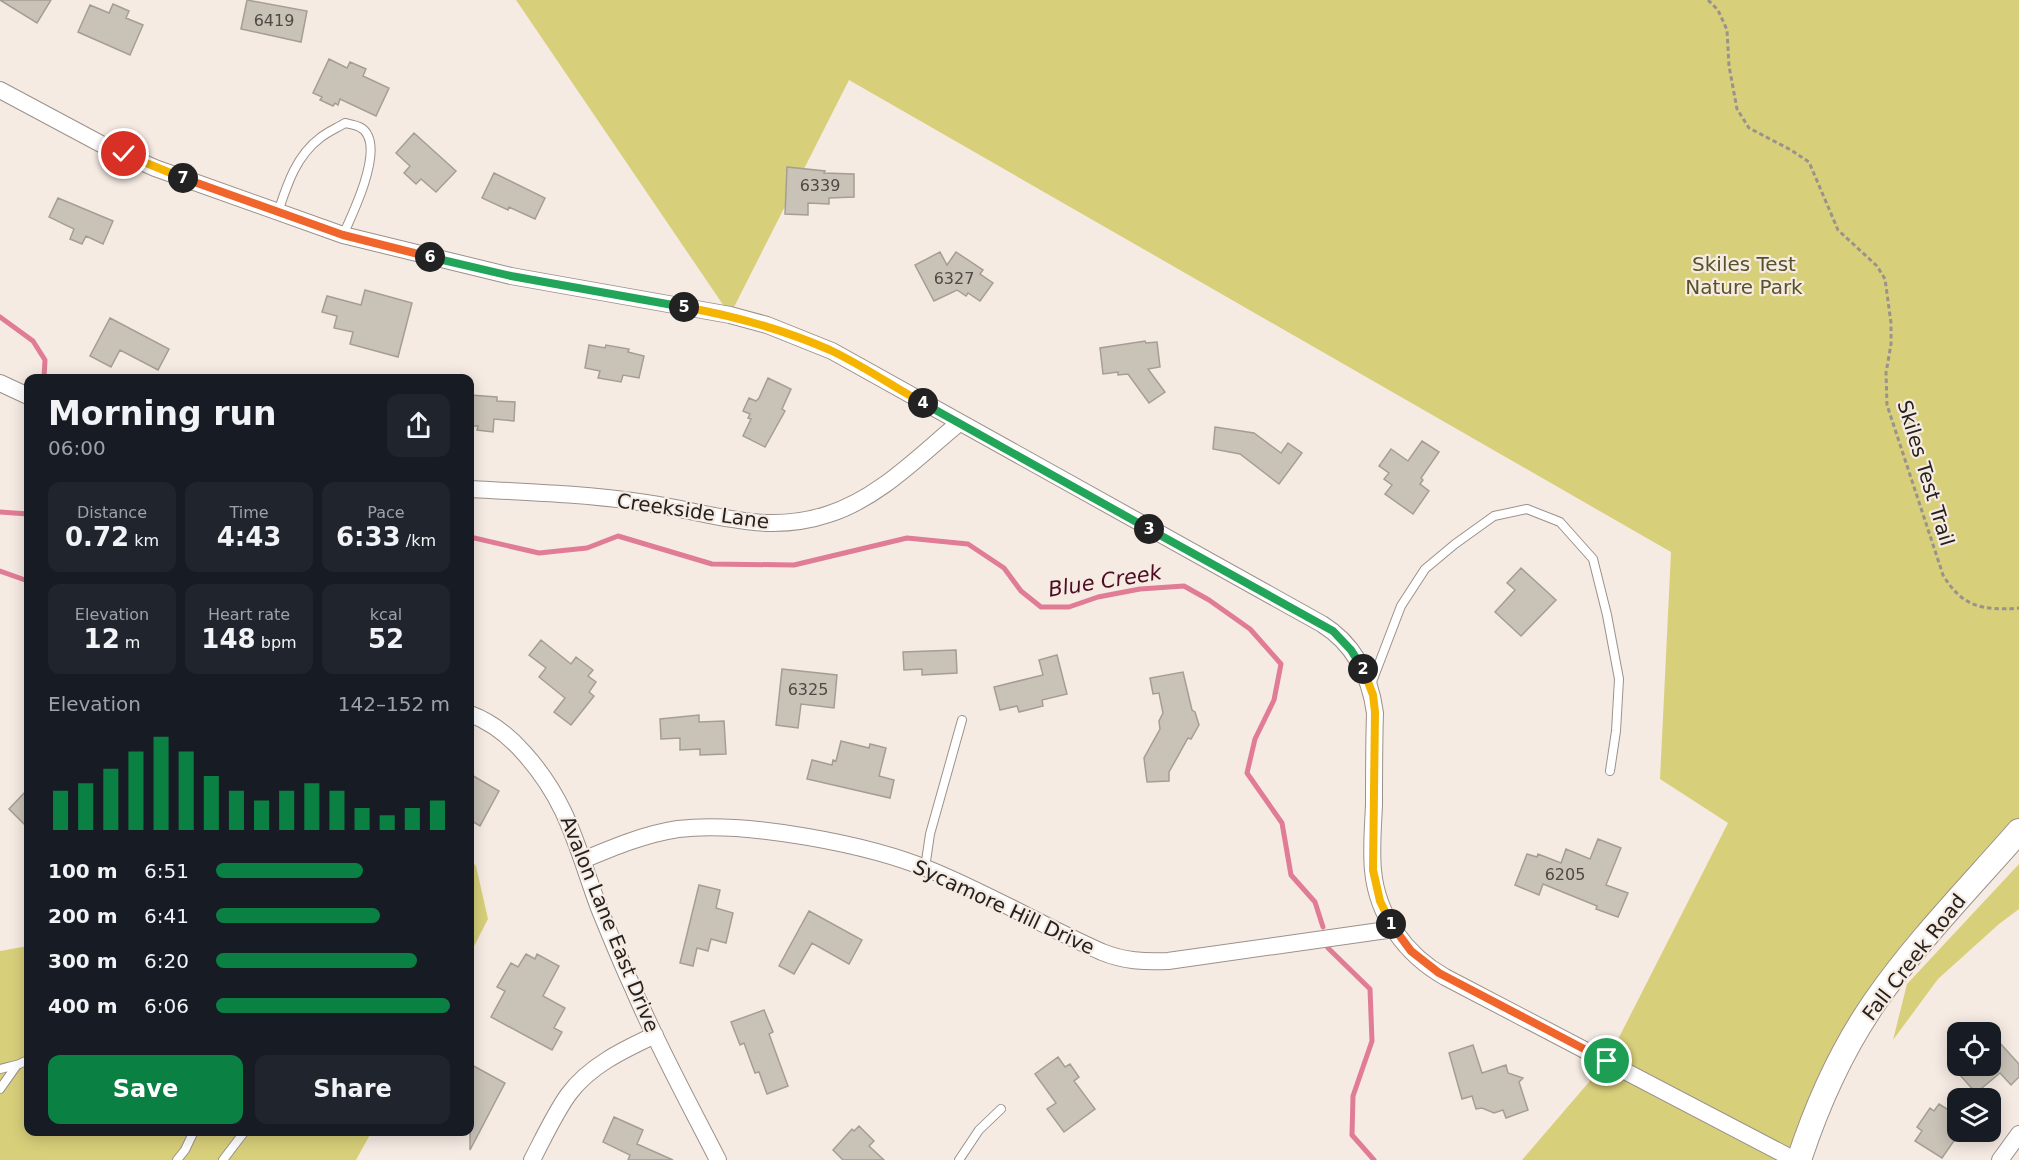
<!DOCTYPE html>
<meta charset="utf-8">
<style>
:root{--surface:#171b24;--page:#20242c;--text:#f1f3f6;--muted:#9ea1a6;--accent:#0b8043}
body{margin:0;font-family:"DejaVu Sans",sans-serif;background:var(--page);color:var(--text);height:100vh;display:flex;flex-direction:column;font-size:22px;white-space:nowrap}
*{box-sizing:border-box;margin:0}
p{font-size:20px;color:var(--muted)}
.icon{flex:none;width:33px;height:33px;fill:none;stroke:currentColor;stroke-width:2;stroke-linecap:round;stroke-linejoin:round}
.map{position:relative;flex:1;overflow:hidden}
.drawer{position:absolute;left:24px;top:374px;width:450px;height:762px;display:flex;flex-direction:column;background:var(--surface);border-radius:12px;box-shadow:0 3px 15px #0003}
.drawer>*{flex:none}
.controls{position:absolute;left:1947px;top:1022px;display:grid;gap:12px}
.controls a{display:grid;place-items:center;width:54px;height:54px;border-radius:12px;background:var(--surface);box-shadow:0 3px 15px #0003;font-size:30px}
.pin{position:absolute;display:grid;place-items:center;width:51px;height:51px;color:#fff;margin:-26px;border:3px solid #fff;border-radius:50%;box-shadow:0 2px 6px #0007}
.km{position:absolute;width:30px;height:30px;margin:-15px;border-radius:50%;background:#222;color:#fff;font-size:16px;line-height:30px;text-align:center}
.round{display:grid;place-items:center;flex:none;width:63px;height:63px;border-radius:12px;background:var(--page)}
.headline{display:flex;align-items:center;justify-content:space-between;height:102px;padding:0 24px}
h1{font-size:33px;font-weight:600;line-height:45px}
.stats{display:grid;grid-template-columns:repeat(3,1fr);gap:9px;height:102px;padding:6px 24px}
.stats div{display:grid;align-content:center;border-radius:12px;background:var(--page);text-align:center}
.stats b{font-size:26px;font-weight:600}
.stats small{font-size:16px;font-weight:400}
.stats p{font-size:16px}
.chart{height:168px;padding:12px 24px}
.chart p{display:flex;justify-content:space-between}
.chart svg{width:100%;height:108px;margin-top:6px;stroke:var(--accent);stroke-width:6}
.action{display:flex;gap:12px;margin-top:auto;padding:12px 24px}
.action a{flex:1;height:69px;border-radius:12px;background:var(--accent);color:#fff;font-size:24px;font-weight:600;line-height:69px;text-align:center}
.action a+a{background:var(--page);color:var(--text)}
ul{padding:0 24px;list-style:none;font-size:20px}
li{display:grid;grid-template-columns:96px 72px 1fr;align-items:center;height:45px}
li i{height:15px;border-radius:8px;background:var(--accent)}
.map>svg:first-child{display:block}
.green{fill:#d8cf7a}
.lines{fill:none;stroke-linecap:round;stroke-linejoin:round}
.stream{stroke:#e07c95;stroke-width:5}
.building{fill:#c9c2b7;stroke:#a49e94;stroke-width:1.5}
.lane-casing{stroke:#9c918a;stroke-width:10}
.street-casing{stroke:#9c918a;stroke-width:18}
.secondary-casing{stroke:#9c918a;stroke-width:26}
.path{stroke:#9a928c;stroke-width:3;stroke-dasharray:4.5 3;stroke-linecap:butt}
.lane{stroke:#fff;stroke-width:8}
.street{stroke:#fff;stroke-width:16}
.secondary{stroke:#fff;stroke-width:24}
.split-1-casing{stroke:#fff;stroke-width:12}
.split-2-casing{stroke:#fff;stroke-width:12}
.split-3-casing{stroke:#fff;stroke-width:12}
.split-4-casing{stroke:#fff;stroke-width:12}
.split-5-casing{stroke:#fff;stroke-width:12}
.split-6-casing{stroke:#fff;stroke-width:12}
.split-7-casing{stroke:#fff;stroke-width:12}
.split-8-casing{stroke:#fff;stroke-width:12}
.split-1{stroke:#f0652b;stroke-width:8}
.split-2{stroke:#f5b400;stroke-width:8}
.split-3{stroke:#22a559;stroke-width:8}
.split-4{stroke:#22a559;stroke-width:8}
.split-5{stroke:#f5b400;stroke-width:8}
.split-6{stroke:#22a559;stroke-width:8}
.split-7{stroke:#f0652b;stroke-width:8}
.split-8{stroke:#f5b400;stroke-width:8}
.labels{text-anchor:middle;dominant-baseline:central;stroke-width:4.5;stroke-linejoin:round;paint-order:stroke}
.number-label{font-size:16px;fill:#4e4944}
.park-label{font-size:20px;fill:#575227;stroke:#f6ebe3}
.street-label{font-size:20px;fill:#25211e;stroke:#f6ebe3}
.water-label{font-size:21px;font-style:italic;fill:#4c0d23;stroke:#f6ebe3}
</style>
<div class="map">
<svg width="2019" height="1160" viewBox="0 0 2019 1160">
<rect width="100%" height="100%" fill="#f6ebe3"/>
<path class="green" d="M516 0H2019V831L1849 1044 1801 1160H1522L1607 1061 1728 823 1660 779 1671 552 849 80 730 315Z
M470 860 476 866 488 919 470 954Z
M2019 864V909L1999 924 1938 979 1893 1040 1907 984Z
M28 946V1131H372L356 1160H0V951Z"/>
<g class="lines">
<path class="stream" d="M0 317 33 341 45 360 44 378
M0 512 28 514
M470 537 539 553 587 548 618 536 712 564 794 565 907 538 968 544 1004 568 1021 591 1041 607H1069L1098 597 1140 589 1184 586 1209 600 1250 629 1281 664 1274 700 1255 739 1247 773 1282 823 1291 875 1315 902 1323 927
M0 571 28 581
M1328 948 1370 989 1372 1041 1353 1096 1352 1135 1374 1160"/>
</g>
<path class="building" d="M0 0H51L37 23Z
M247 0 307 11 301 42 241 29Z
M113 4 129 11 126 18 143 25 130 55 78 32 90 5 109 13Z
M329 59 347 68 350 62 366 69 363 76 389 88 376 116 340 99 338 105 335 103 333 106 320 100 322 97 313 93Z
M414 133 456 171 436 192 421 179 416 184 404 173 410 166 396 153Z
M787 167 825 171 824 173 854 174V197L829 198V204L808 203V215L785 214Z
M494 173 545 198 535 219 509 207 508 210 482 198Z
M58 198 113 221 103 244 86 236 82 244 70 239 74 229 49 217Z
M940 252 947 265 956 252 983 270 980 274 993 283 980 301 968 293 966 296 957 290 934 301 915 265Z
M365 290 412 303 398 357 350 344 353 332 334 328 337 316 322 312 327 296 361 305Z
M110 318 169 349 158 370 120 350 111 367 90 356Z
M1145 341 1146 343 1157 342 1160 367 1148 369 1165 392 1149 403 1128 374 1118 375V372L1103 374 1100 348Z
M589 345 605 348 606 345 629 349 628 352 644 356 639 378 623 375 621 382 598 378 600 371 585 368Z
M768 378 791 389 782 409 785 411 765 447 743 436 751 419 748 418 750 414 743 411 749 398 756 401 759 398Z
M470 395 497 397V401L515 402 514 421 494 419 493 432 477 430 478 426H470Z
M1215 427 1254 433 1281 453 1288 443 1302 453 1279 484 1240 454 1213 449Z
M1422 441 1439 452 1421 478 1423 480 1420 484 1429 491 1413 514 1385 494 1392 485 1384 479 1389 473 1379 466 1391 449 1408 461Z
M1521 568 1556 600 1521 636 1495 612 1515 590 1507 583Z
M541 640 571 664 576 657 593 670 588 676 596 682 589 692 594 696 571 725 554 712 565 698 539 677 546 668 529 655Z
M956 650 957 673 922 675V669L904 670 903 652Z
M1057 655 1067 694 1042 700 1043 706 1019 712 1017 706 1000 710 994 687 1043 675 1039 660Z
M782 669 837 675 834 708 801 704 798 728 776 725Z
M1183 672 1192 710 1195 712 1199 725 1191 739 1188 738 1169 772V781L1147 782 1144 758 1160 729 1159 721 1163 713 1159 693 1153 694 1150 678Z
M699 715V722L724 721 726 754 700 755V749L680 750V738L661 739 660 719Z
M841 741 869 748 870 744 886 748 879 776 894 780 890 798 807 779 812 760 832 765 833 760 836 761Z
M470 774 499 791 480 826 470 820Z
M28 789V828L9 809Z
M1598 839 1621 848 1606 885 1628 893 1618 917 1596 909 1597 906 1543 884 1539 895 1515 885 1527 854 1537 857 1538 854 1561 863 1566 849 1590 859Z
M699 885 720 890 716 908 733 913 726 943 711 939 708 951 697 948 693 966 680 963Z
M809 911 862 940 849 964 812 943 794 974 779 966Z
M526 954 535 959 537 954 559 966 543 996 565 1008 554 1028 562 1032 552 1050 491 1017 505 991 497 987 511 963 518 967Z
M764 1010 773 1032 769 1034 788 1086 767 1094 759 1072 755 1073 744 1043 740 1045 731 1022Z
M1990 1032 2019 1064V1077L2011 1085 2000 1073 1976 1093 1951 1065H1990Z
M1473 1045 1482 1073 1506 1065 1508 1073 1523 1078 1519 1082 1528 1110 1506 1118 1503 1110 1494 1113 1482 1108 1476 1109 1472 1096 1462 1099 1449 1053Z
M1058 1057 1065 1067 1070 1064 1079 1077 1074 1081 1095 1109 1064 1132 1047 1109 1056 1103 1035 1074Z
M470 1064 505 1083 470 1150Z
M1939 1104 1958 1116V1135L1942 1158 1915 1141 1922 1131 1917 1127 1930 1108 1934 1111Z
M614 1117 643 1130 637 1144 673 1160H628L630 1155 603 1142Z
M859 1126 874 1141 869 1146 884 1160H843L833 1150 852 1129 854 1131Z"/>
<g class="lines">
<g class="lane-casing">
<path id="lane" d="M278 212C287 185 296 156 320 138 327 132 337 128 345 123 354 125 364 126 368 136 379 159 353 213 343 235
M1370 687 1401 606 1425 569 1455 544 1494 516 1527 509 1560 522 1593 559 1607 615 1619 679 1616 731 1610 771
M925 868 930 834 962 720
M0 1069 16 1065
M0 1089 17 1065 28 1060
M177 1160 185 1150 194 1131
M223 1160 245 1131
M959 1160 979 1130 1001 1109"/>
</g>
<g class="street-casing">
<path id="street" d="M0 90 101 144 155 168 343 235 511 276 730 315 767 325 832 351 1322 624C1354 644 1370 676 1375 713 1374 743 1374 774 1374 805 1373 827 1371 849 1373 870 1377 916 1406 955 1445 977L1795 1160
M0 383 28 396
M470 489C528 492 587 494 646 503 710 512 764 536 829 514 879 498 919 456 959 423
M470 714C492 722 509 736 524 753 569 803 577 849 599 908 610 935 621 962 633 988 658 1047 689 1103 718 1160
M583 860C614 847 645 834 678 829 747 821 869 844 933 871 991 895 1045 927 1102 952 1124 961 1144 962 1168 961L1394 929
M532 1160C543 1139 554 1115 568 1095 589 1066 623 1050 655 1035
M2000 1160 2019 1134"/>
</g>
<g class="secondary-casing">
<path id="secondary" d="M1799 1160C1817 1105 1841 1051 1874 1003 1916 942 1970 887 2019 831"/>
</g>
<path class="path" d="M1708 0 1718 10 1727 30 1729 66 1737 109 1749 128 1791 150 1809 162 1838 230 1877 266 1885 279 1891 323V344L1886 373 1887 405 1943 575C1962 607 1983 611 2019 608"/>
<use href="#lane" class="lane"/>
<use href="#street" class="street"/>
<use href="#secondary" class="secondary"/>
</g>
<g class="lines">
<g class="split-1-casing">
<path id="split-1" d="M1391 924 1411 951 1439 973 1607 1061"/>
</g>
<g class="split-2-casing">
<path id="split-2" d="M1363 669 1373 695 1375 712 1373 870 1380 901 1391 924"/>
</g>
<g class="split-3-casing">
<path id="split-3" d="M1149 529 1333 631 1351 650 1363 669"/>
</g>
<g class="split-4-casing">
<path id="split-4" d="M923 403 1149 529"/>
</g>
<g class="split-5-casing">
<path id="split-5" d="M684 307C735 316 782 329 830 350 862 365 892 386 923 403"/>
</g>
<g class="split-6-casing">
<path id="split-6" d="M430 257 511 276 684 307"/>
</g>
<g class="split-7-casing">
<path id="split-7" d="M183 178 343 235 430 257"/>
</g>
<g class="split-8-casing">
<path id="split-8" d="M124 154 183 178"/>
</g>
<use href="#split-1" class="split-1"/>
<use href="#split-2" class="split-2"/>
<use href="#split-3" class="split-3"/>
<use href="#split-4" class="split-4"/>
<use href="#split-5" class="split-5"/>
<use href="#split-6" class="split-6"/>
<use href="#split-7" class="split-7"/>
<use href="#split-8" class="split-8"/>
</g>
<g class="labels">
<g class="number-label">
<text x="274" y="20">6419</text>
<text x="820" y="185">6339</text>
<text x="954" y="278">6327</text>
<text x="808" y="689">6325</text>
<text x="1565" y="874">6205</text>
</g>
<g class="park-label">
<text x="1744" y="264">Skiles Test<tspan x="1744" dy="23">Nature Park</tspan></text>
</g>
<g class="street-label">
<text transform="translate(1926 473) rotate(73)">Skiles Test Trail</text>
<text transform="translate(693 511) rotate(8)">Creekside Lane</text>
<text transform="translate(1004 907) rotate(25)">Sycamore Hill Drive</text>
<text transform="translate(610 924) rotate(68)">Avalon Lane East Drive</text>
<text transform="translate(1914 957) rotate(-52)">Fall Creek Road</text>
</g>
<g class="water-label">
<text transform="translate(1105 581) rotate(-9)">Blue Creek</text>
</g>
</g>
</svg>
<div class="controls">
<a><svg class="icon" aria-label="locate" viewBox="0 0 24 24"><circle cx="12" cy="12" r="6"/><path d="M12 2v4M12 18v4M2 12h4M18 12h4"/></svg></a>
<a><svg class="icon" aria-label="layers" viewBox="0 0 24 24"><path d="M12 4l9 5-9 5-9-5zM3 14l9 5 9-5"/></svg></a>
</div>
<div class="pin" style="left:1607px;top:1061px;background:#1e9e55"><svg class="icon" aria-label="arrive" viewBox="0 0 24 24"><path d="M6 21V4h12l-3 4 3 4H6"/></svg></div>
<div class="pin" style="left:124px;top:154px;background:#d93025"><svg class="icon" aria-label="check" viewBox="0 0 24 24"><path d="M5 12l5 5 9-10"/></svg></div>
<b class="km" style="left:1391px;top:924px">1</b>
<b class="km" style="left:1363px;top:669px">2</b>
<b class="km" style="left:1149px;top:529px">3</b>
<b class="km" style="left:923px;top:403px">4</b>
<b class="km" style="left:684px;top:307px">5</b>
<b class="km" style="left:430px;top:257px">6</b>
<b class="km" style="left:183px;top:178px">7</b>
<section class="drawer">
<div class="headline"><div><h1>Morning run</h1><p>06:00</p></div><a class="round"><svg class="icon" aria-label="share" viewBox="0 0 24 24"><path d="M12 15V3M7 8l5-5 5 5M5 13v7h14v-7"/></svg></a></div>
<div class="stats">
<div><p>Distance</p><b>0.72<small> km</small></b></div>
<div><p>Time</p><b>4:43</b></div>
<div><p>Pace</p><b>6:33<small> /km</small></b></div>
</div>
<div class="stats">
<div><p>Elevation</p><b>12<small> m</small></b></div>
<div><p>Heart rate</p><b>148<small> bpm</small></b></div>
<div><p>kcal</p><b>52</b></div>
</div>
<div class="chart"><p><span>Elevation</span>142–152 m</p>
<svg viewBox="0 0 160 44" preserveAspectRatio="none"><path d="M5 44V28M15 44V25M25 44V19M35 44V12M45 44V6M55 44V12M65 44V22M75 44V28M85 44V32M95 44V28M105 44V25M115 44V28M125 44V35M135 44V38M145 44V35M155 44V32"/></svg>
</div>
<ul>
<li><b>100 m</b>6:51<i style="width:63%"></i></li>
<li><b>200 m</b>6:41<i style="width:70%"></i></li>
<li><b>300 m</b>6:20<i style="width:86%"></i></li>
<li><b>400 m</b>6:06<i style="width:100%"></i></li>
</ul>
<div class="action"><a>Save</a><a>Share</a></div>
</section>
</div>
